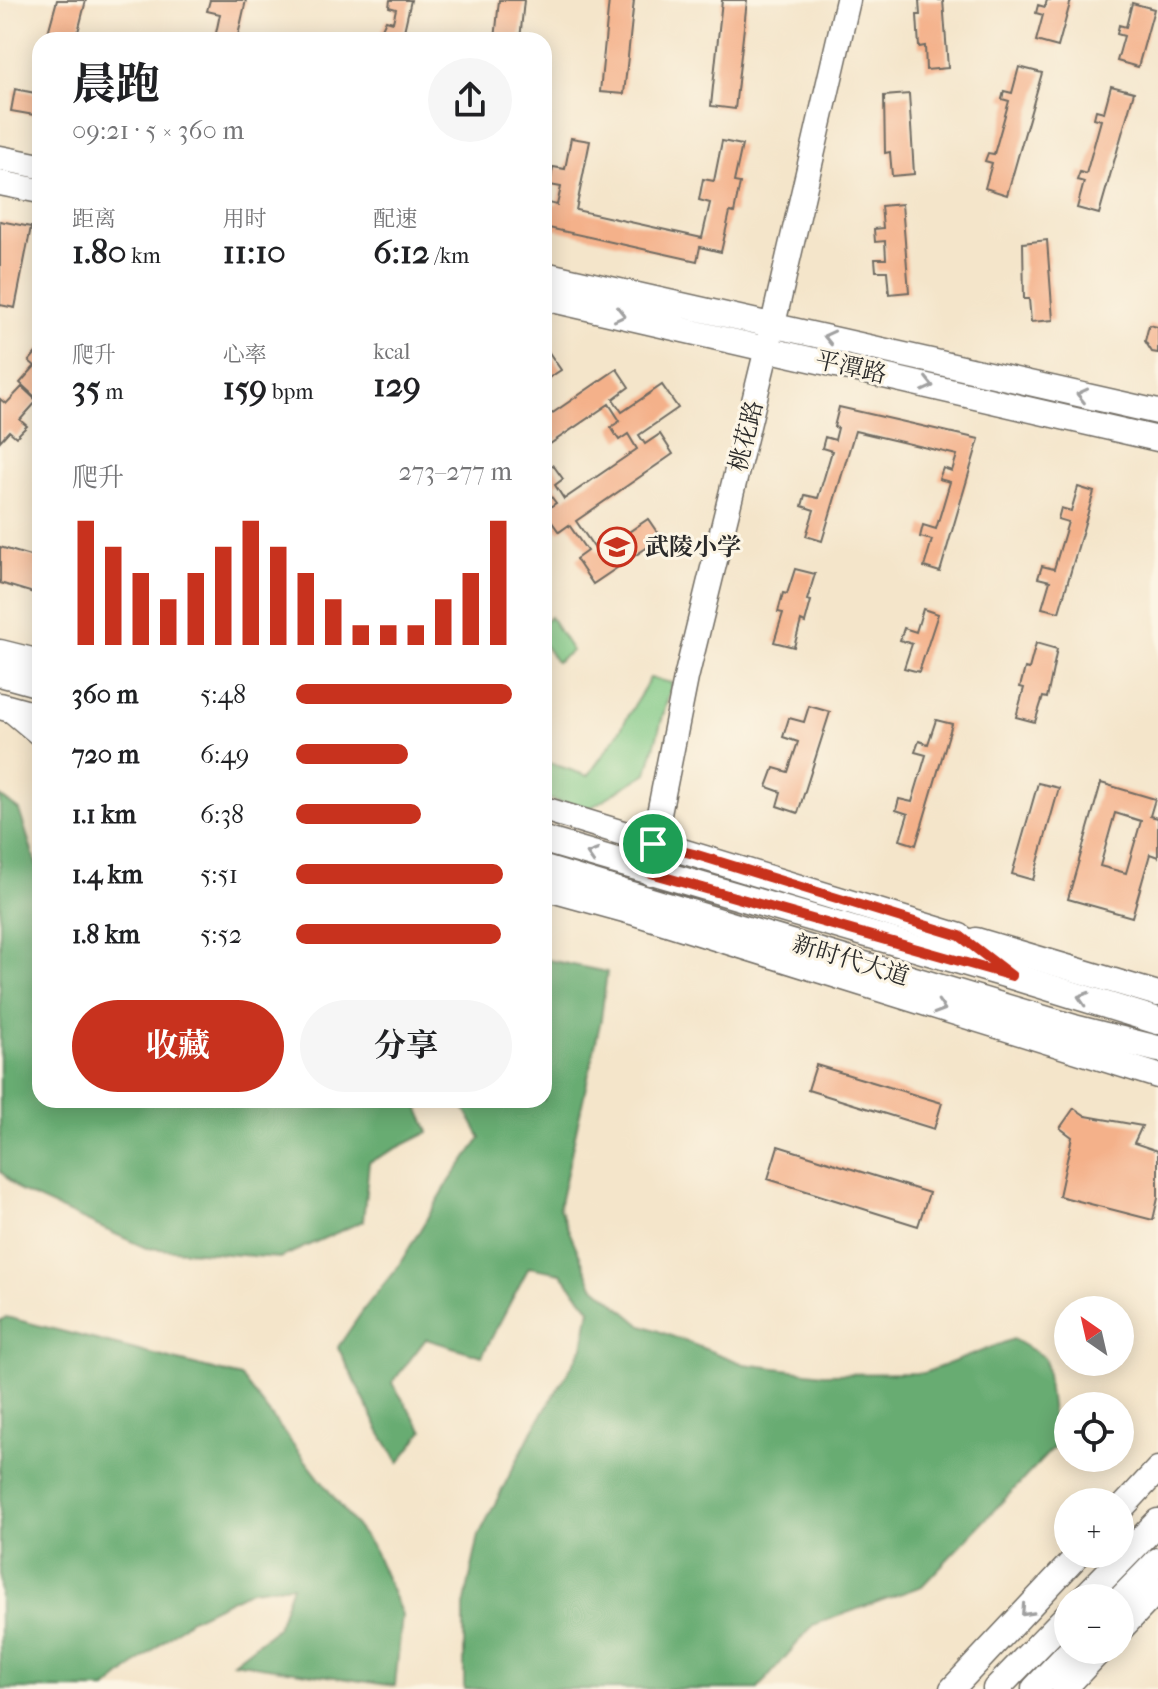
<!DOCTYPE html>
<html lang="zh">
<meta charset="utf-8">
<style>
:root{--surface:#fff;--page:#f6f6f6;--text:#202124;--muted:#757577;--accent:#c8321e}
body{margin:0;font-family:"IM FELL French Canon","Noto Serif SC",serif;background:var(--page);color:var(--text);height:100vh;display:flex;flex-direction:column;font-size:30px;white-space:nowrap}
*{box-sizing:border-box;margin:0}
p{font-size:26px;color:var(--muted)}
.icon{flex:none;width:44px;height:44px;fill:none;stroke:currentColor;stroke-width:2;stroke-linecap:round;stroke-linejoin:round}
.map{position:relative;flex:1;overflow:hidden}
.side{position:absolute;left:32px;top:32px;width:520px;height:1076px;display:flex;flex-direction:column;background:var(--surface);border-radius:24px;box-shadow:0 4px 20px #0003}
.side>*{flex:none}
.needle{width:52px;rotate:326deg}
.buttons{position:absolute;left:1054px;top:1296px;display:grid;gap:16px}
.buttons a{display:grid;place-items:center;width:80px;height:80px;border-radius:50%;background:var(--surface);box-shadow:0 4px 20px #0003;font-size:40px}
.pin{position:absolute;display:grid;place-items:center;width:68px;height:68px;color:#fff;margin:-34px;border:4px solid #fff;border-radius:50%;box-shadow:0 2px 8px #0007}
.round{display:grid;place-items:center;flex:none;width:84px;height:84px;border-radius:42px;background:var(--page)}
.head{display:flex;align-items:center;justify-content:space-between;height:136px;padding:0 40px}
h1{font-size:44px;font-weight:700;line-height:60px}
.figures{display:grid;grid-template-columns:repeat(3,1fr);gap:12px;height:136px;padding:8px 40px}
.figures div{display:grid;align-content:center}
.figures b{font-size:34px;font-weight:700}
.figures small{font-size:22px;font-weight:400}
.figures p{font-size:22px}
.chart{height:224px;padding:16px 40px}
.chart p{display:flex;justify-content:space-between}
.chart svg{width:100%;height:144px;margin-top:8px;stroke:var(--accent);stroke-width:6}
.action{display:flex;gap:16px;margin-top:auto;padding:16px 40px}
.action a{flex:1;height:92px;border-radius:48px;background:var(--accent);color:#fff;font-size:32px;font-weight:700;line-height:92px;text-align:center}
.action a+a{background:var(--page);color:var(--text)}
ul{padding:0 40px;list-style:none;font-size:26px}
li{display:grid;grid-template-columns:128px 96px 1fr;align-items:center;height:60px}
li i{height:20px;border-radius:10px;background:var(--accent)}
.map>svg:first-child{display:block}
.green{fill:#7fc885;stroke:#557a58;stroke-width:2}
.forest{fill:#67ac72;stroke:#496c4e;stroke-width:2}
.building{fill:#f4b18a;fill-rule:evenodd}
.lines{fill:none;stroke-linecap:round;stroke-linejoin:round}
.secondary-casing{stroke:#716c63;stroke-width:27}
.primary-casing{stroke:#716c63;stroke-width:29}
.secondary{stroke:#fff;stroke-width:24}
.primary{stroke:#fff;stroke-width:26}
.oneway{stroke:#a0a0a0}
.route-casing{stroke:#fff;stroke-width:16}
.route{stroke:#c8321e;stroke-width:10}
.labels{text-anchor:middle;dominant-baseline:central;stroke-width:6;stroke-linejoin:round;paint-order:stroke}
.street-label{font-size:24px;fill:#2b2b2b;stroke:#fcf5e5}
.poi-label{font-size:24px;font-weight:bold;fill:#2b2b2b;stroke:#fcf5e5;text-anchor:start}
</style>
<div class="map">
<svg width="1158" height="1689" viewBox="0 0 1158 1689">
<rect width="100%" height="100%" fill="#fcf5e5"/>
<filter id="ink" filterUnits="userSpaceOnUse"><feTurbulence type="fractalNoise" baseFrequency=".0125" numOctaves="2"/><feDisplacementMap in="SourceGraphic" scale="16" xChannelSelector="R" yChannelSelector="G"/><feConvolveMatrix kernelMatrix="1 2 1 2 8 2 1 2 1" color-interpolation-filters="sRGB"/></filter>
<filter id="wash" filterUnits="userSpaceOnUse"><feTurbulence type="fractalNoise" baseFrequency=".006" numOctaves="4" result="noise"/><feDisplacementMap in="SourceGraphic" scale="32" xChannelSelector="R" yChannelSelector="G"/><feGaussianBlur stdDeviation="1.8" result="paint"/><feColorMatrix in="noise" values="0 0 0 0 0 0 0 0 0 0 0 0 0 0 0 0 0 1.4 0 .05"/><feComposite in="paint" operator="in"/></filter>
<g filter="url(#wash)">
<rect width="100%" height="100%" fill="#f4e5ca"/>
<path class="green" d="M550 617 572 651 556 662 544 645V621Z
M650 678 672 683 647 773 587 810 544 798V761L588 776 619 732Z"/>
<path class="forest" d="M0 796 19 810 40 876V1100H415L429 1132 369 1162 363 1221 280 1258 146 1248 20 1191 0 1171Z
M544 959 607 972 601 1019 559 1208 592 1284 640 1324 744 1364 823 1374 924 1373 1013 1339 1045 1358 1056 1445 922 1586 813 1625 758 1689H464V1606L479 1535 530 1435 583 1347 590 1309 561 1273 529 1267 482 1356 426 1339 392 1383 423 1431 399 1463 380 1432 338 1347 364 1309 399 1265 447 1185 481 1138 460 1100H544Z
M6 1317 241 1377 373 1548 402 1615 395 1686 233 1662 277 1628 292 1585 251 1590 189 1620 106 1689H0V1321Z"/>
<g id="blocks">
<path class="building" d="M57 0H86L76 40H46Z
M210 0H246L237 40 215 38 220 14 207 11Z
M390 0H411L402 40H375L377 33H380L386 20 393 22 396 9 389 7Z
M499 0H524L520 40H495Z
M609 0H634L624 94 600 92Z
M722 0H747L735 109 711 106Z
M919 0H943L948 68 926 70 925 46 919 47 917 15H920Z
M1047 0H1071L1058 47 1036 41 1043 15 1036 13 1038 5 1045 7Z
M1132 3 1154 9 1138 67 1117 61 1124 36 1117 34 1119 25 1126 27Z
M1019 67 1042 73 1007 195 985 188 992 163 985 161 988 153 994 154 1009 101 1002 99 1004 91 1012 93Z
M39 69 40 116 11 111 15 89 35 93Z
M1111 86 1134 92 1099 214 1077 208 1084 182 1077 180 1080 172 1086 174 1101 120 1094 118 1096 110 1104 112Z
M909 94 914 174 892 176 890 152 885 153 884 96Z
M571 138 590 141 576 210 702 238 710 203 699 200 703 179 714 181 722 141 742 145 734 182 740 183 734 213 730 212 721 252 700 247 697 261 544 227V202L557 205 561 187 550 185 553 167 565 169Z
M902 204 909 292 889 294 887 271H876L875 259H886L885 241 875 242 874 229 883 228 881 206Z
M0 221 31 227 15 308 0 305Z
M1047 240 1053 320 1031 322 1029 299H1024L1023 243Z
M1149 325 1158 327V353L1152 352 1145 341Z
M40 348V391L35 397 20 383 35 366 29 361Z
M548 351 561 370 544 381V353Z
M617 369 629 387 613 399 622 412 662 385 678 408 639 435 645 444 660 434 673 454 576 521 598 553 648 519 661 538 593 584 576 559 587 551 569 525 559 532 544 511 556 503 547 491 544 493V471L553 465 563 479 555 485 564 499 637 449 628 434 619 440 611 427 620 421 609 404 544 448V419Z
M22 387 37 401 20 420 27 426 16 437 9 431 0 441V399L6 404Z
M839 407 979 439 940 572 924 567 932 540 920 537 923 525 936 529 950 482 939 479 943 468 952 471 957 455 855 431 822 541 806 536 814 510 802 506 805 495 818 498 832 451 822 448 825 437 835 440 838 428 834 427Z
M1078 487 1094 492 1059 612 1042 608 1050 581 1038 578 1042 566 1054 569 1068 522 1058 519 1061 508 1071 511Z
M0 547 40 559V595L0 583Z
M795 569 815 574 807 600 811 601 805 623 801 621 794 647 774 642 783 613 778 612 783 593 787 594Z
M923 609 938 614 919 672 904 668 912 644 900 640 904 628 916 632Z
M1036 643 1057 649 1047 698 1043 697 1035 722 1016 717 1024 688 1020 687 1025 668 1029 669Z
M809 706 830 712 798 813 777 806 781 792 767 787 774 768 788 772 798 742 783 737 789 718 804 722Z
M936 720 952 724 916 845 900 840 908 814 896 810 899 799 912 802 926 755 915 752 919 741 928 744Z
M1038 783 1059 788 1033 880 1012 874Z
M1101 783 1155 799 1150 816 1158 818V857L1150 854 1132 917 1068 899ZM1115 813 1141 821 1126 873 1100 866Z
M816 1065 942 1103 934 1129 808 1090Z
M1074 1108 1086 1116 1142 1126 1134 1143 1158 1151V1198L1153 1220 1059 1196 1072 1137 1060 1128Z
M778 1146 929 1193 918 1226 768 1179Z"/>
</g>
</g>
<g filter="url(#ink)">
<use href="#blocks" fill-opacity="0" stroke="#716c63" stroke-width="2"/>
<g class="lines">
<g class="secondary-casing">
<path id="secondary" d="M0 158 40 166
M0 183 40 191
M544 274 1158 412
M544 298 1158 439
M0 652 40 662
M10 709 40 734
M544 809 960 936 1010 974
M650 873 653 844 686 678 773 324 848 0
M544 888 635 913 1158 1076
M976 940 1158 994
M1120 1510 1158 1469
M1120 1630 1158 1590
M952 1689 1079 1554
M1064 1689 1101 1650"/>
</g>
<g class="primary-casing">
<path id="primary" d="M0 673 40 684
M0 706 40 717
M544 840 1012 976 1158 1021
M544 869 1074 1028 1158 1049
M1084 1598 1158 1522
M1120 1600 1158 1561
M996 1689 1068 1615
M1035 1689 1072 1650"/>
</g>
<use href="#secondary" class="secondary"/>
<use href="#primary" class="primary"/>
</g>
<defs><path id="oneway-chevron" d="M-2-3.5L2.5 0L-2 3.5" fill="none" stroke-width="1.6" stroke-linecap="round" stroke-linejoin="round" transform="scale(2)"/></defs>
<g class="oneway">
<use href="#oneway-chevron" transform="translate(620 315) rotate(13)"/>
<use href="#oneway-chevron" transform="translate(829 337) rotate(-167)"/>
<use href="#oneway-chevron" transform="translate(928 385) rotate(13)"/>
<use href="#oneway-chevron" transform="translate(1082 395) rotate(-167)"/>
<use href="#oneway-chevron" transform="translate(592 855) rotate(-163)"/>
<use href="#oneway-chevron" transform="translate(1083 998) rotate(-163)"/>
<use href="#oneway-chevron" transform="translate(940 1008) rotate(17)"/>
<use href="#oneway-chevron" transform="translate(1026 1611) rotate(133)"/>
</g>
</g>
<g class="lines" filter="url(#ink)">
<g class="route-casing">
<path id="route" d="M653 844 694 854 960 936 1012 976 650 873Z"/>
</g>
<use href="#route" class="route"/>
</g>
<defs>
<g id="school-ring" transform="scale(2)"><circle r="9.5" fill="#fcf5e5" stroke="#c8321e" stroke-width="1.5"/><path d="M0-5L7-2L0 1L-7-2ZM-4 1L0 2.5L4 1V4Q0 6-4 4Z" fill="#c8321e"/></g>
</defs>
<g fill-rule="evenodd">
<use href="#school-ring" x="617" y="547"/>
</g>
<g class="labels">
<g class="street-label">
<text transform="translate(851 367) rotate(13)">平潭路</text>
<text transform="translate(746 436) rotate(-76)">桃花路</text>
<text transform="translate(851 960) rotate(17)">新时代大道</text>
</g>
<g class="poi-label">
<text x="645" y="547">武陵小学</text>
</g>
</g>
</svg>
<div class="buttons">
<a><svg class="needle" viewBox="-14 -14 28 28"><path d="M0-13l5 13h-10z" fill="#e53935"/><path d="M0 13l5-13h-10z" fill="#757577"/></svg></a>
<a><svg class="icon" aria-label="locate" viewBox="0 0 24 24"><circle cx="12" cy="12" r="6"/><path d="M12 2v4M12 18v4M2 12h4M18 12h4"/></svg></a>
<a>+</a>
<a>−</a>
</div>
<div class="pin" style="left:653px;top:844px;background:#1e9e55"><svg class="icon" aria-label="arrive" viewBox="0 0 24 24"><path d="M6 21V4h12l-3 4 3 4H6"/></svg></div>
<section class="side">
<div class="head"><div><h1>晨跑</h1><p>09:21 · 5 × 360 m</p></div><a class="round"><svg class="icon" aria-label="share" viewBox="0 0 24 24"><path d="M12 15V3M7 8l5-5 5 5M5 13v7h14v-7"/></svg></a></div>
<div class="figures">
<div><p>距离</p><b>1.80<small> km</small></b></div>
<div><p>用时</p><b>11:10</b></div>
<div><p>配速</p><b>6:12<small> /km</small></b></div>
</div>
<div class="figures">
<div><p>爬升</p><b>35<small> m</small></b></div>
<div><p>心率</p><b>159<small> bpm</small></b></div>
<div><p>kcal</p><b>129</b></div>
</div>
<div class="chart"><p><span>爬升</span>273–277 m</p>
<svg viewBox="0 0 160 44" preserveAspectRatio="none"><path d="M5 44V6M15 44V14M25 44V22M35 44V30M45 44V22M55 44V14M65 44V6M75 44V14M85 44V22M95 44V30M105 44V38M115 44V38M125 44V38M135 44V30M145 44V22M155 44V6"/></svg>
</div>
<ul>
<li><b>360 m</b>5:48<i style="width:100%"></i></li>
<li><b>720 m</b>6:49<i style="width:52%"></i></li>
<li><b>1.1 km</b>6:38<i style="width:58%"></i></li>
<li><b>1.4 km</b>5:51<i style="width:96%"></i></li>
<li><b>1.8 km</b>5:52<i style="width:95%"></i></li>
</ul>
<div class="action"><a>收藏</a><a>分享</a></div>
</section>
</div>
